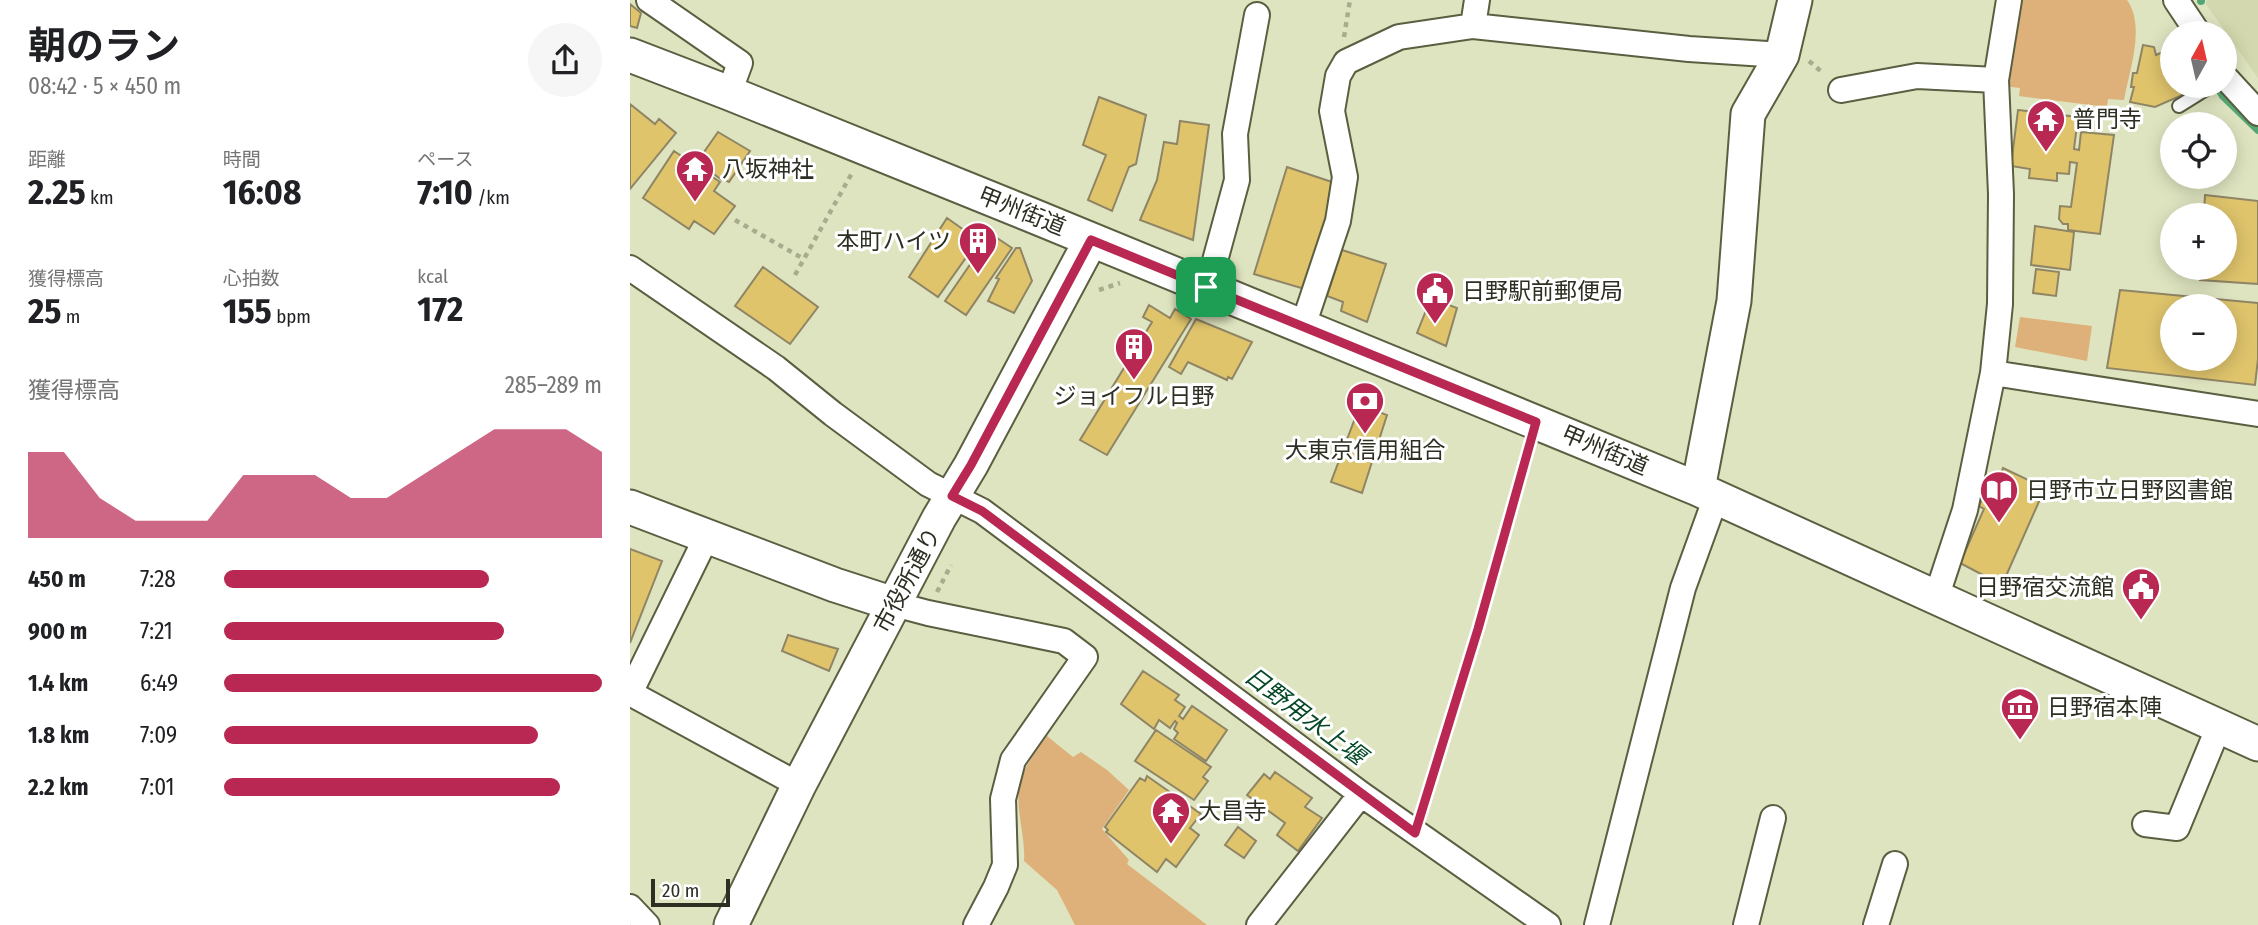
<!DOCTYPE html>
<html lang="ja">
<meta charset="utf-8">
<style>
:root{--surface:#fff;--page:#f6f6f6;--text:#202124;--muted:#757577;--accent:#b82852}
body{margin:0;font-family:"Fira Sans Condensed","Noto Sans JP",sans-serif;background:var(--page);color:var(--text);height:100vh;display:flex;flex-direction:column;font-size:26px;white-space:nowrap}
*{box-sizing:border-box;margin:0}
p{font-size:23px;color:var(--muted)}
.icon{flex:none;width:38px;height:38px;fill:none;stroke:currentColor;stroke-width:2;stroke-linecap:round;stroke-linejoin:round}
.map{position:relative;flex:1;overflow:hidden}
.panel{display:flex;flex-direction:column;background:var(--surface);width:630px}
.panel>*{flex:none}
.needle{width:46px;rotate:8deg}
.buttons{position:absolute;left:1530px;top:21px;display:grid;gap:14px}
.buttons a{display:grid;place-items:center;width:77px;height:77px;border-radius:50%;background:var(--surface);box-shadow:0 4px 18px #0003;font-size:35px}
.scale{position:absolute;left:21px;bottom:18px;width:79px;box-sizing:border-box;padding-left:7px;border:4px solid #2e2f22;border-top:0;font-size:19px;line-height:24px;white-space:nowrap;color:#2e2f22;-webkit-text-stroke:5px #fff;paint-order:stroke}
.pin{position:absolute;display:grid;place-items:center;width:60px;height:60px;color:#fff;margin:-30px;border-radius:14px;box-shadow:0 4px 10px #0006}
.round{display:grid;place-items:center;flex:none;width:74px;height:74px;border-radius:37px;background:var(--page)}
.summary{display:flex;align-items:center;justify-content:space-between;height:119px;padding:0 28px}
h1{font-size:38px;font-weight:700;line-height:52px}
.metrics{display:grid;grid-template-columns:repeat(3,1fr);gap:10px;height:119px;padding:7px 28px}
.metrics div{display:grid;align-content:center}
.metrics b{font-size:35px;font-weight:700}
.metrics small{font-size:19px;font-weight:400}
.metrics p{font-size:19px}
.chart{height:196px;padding:14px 28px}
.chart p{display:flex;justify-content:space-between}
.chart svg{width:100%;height:126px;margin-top:7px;fill:var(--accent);opacity:.7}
ul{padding:0 28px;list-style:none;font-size:23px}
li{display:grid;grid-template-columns:112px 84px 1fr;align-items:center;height:52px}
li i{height:18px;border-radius:9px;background:var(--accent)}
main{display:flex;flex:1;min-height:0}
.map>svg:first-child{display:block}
.built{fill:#d3d8ae}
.green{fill:#deb17a}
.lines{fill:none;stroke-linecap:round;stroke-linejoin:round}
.stream{stroke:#55a874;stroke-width:8}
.building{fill:#dfc46c;stroke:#8f8565;stroke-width:2;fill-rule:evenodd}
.lane-casing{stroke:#5b5e40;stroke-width:16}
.street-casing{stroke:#5b5e40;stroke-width:28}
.secondary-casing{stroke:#5b5e40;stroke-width:37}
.path{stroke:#a8ac8f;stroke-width:4.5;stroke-dasharray:5 5;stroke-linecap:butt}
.lane{stroke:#fff;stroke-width:12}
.street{stroke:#fff;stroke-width:24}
.secondary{stroke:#fff;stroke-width:33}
.route-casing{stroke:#fff;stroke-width:14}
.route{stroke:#b82852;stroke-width:9}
.labels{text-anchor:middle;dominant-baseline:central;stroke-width:6;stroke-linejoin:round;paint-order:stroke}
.poi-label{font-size:23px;fill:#2e2f22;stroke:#fff;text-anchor:start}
.street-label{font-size:23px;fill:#2e2f22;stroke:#fff}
.water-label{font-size:24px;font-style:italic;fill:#064927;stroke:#fff}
</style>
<main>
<section class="panel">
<div class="summary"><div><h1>朝のラン</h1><p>08:42 · 5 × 450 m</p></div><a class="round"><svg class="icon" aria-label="share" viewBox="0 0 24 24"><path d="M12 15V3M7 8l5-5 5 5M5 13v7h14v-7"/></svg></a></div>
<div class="metrics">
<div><p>距離</p><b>2.25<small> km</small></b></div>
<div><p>時間</p><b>16:08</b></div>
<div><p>ペース</p><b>7:10<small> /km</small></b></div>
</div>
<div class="metrics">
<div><p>獲得標高</p><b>25<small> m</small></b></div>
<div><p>心拍数</p><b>155<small> bpm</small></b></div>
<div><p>kcal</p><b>172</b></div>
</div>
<div class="chart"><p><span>獲得標高</span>285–289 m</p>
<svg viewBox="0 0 160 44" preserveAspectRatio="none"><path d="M0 44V14L10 14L20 30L30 38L40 38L50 38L60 22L70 22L80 22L90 30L100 30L110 22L120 14L130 6L140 6L150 6L160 14V44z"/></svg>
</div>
<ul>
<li><b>450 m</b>7:28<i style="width:70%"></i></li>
<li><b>900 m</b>7:21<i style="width:74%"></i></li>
<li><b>1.4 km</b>6:49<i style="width:100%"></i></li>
<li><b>1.8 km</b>7:09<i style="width:83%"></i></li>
<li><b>2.2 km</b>7:01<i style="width:89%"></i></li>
</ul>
</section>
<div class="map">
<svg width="1628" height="925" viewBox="0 0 1628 925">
<rect width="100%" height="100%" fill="#dfe4c0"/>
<path class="built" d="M1577 0H1628V78L1576 4Z"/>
<path class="green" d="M1385 0H1497C1516 26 1499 71 1494 100L1478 99 1477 107 1389 96 1390 88 1373 86Z
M1390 317 1462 326 1457 361 1385 347Z
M417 736 443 757 451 752 477 770 499 790 472 829 499 860 497 864 577 925H445L427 890 394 861C396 835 383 804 391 778 397 763 408 749 417 736Z"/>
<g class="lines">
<path class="stream" d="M1571 1V0
M1587 86 1593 96 1628 130"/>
</g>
<path class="building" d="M0 4 11 13 7 28 0 26Z
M1513 45 1524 47 1526 55 1542 48V86H1563L1564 90 1525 107 1500 102 1504 87H1501L1503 73H1507Z
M469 97 516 115 506 164 499 167 482 211 458 200 476 155 453 145Z
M0 104 25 124 29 119 46 133 0 189Z
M1388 110 1448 117 1444 149 1449 150 1451 132 1484 135 1470 234 1438 230V224H1433L1429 219 1430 206 1441 207 1447 163 1440 162 1439 174 1427 173V181L1399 178 1400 169 1381 166Z
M550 121 579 125 563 240 510 220 527 180 534 142 547 144Z
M88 132 120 151 99 182 93 179 92 180 67 162Z
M44 151 90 182 84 191 105 206 84 234 64 221 59 229 13 198Z
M657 167 705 183 700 221 678 290 624 274Z
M1575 195 1628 201V284L1570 280 1571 268H1594V215H1574Z
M317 218 341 235 333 247 340 252 308 297 279 277Z
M1405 226 1444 232 1440 270 1401 265Z
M361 234 382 248 336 315 315 301Z
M386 248H390L402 281 384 313 358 301 369 279 366 278Z
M712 250 756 264 737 322 711 311 713 302 697 296Z
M133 267 188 307 160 344 105 306Z
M1406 269 1429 272 1426 296 1403 293Z
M1490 290 1628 303V359L1625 385 1477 368ZM1542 306H1594V359H1542Z
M801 298 827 308 816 346 787 333Z
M519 305 540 318 545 309 561 319 477 455 450 440 522 322 513 317Z
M566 319 622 342 602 379 598 377 597 380 558 362 551 374 539 367Z
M730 405 757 415 732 493 701 482Z
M1373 468 1415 488 1372 585 1330 563 1354 509 1349 506 1359 483 1366 485Z
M0 549 32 561 0 643Z
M158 635 208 649 199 671 152 651Z
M513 671 549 695 545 700 555 707 549 716 553 719 562 706 597 730 576 761 544 739 548 733 544 729 547 723 545 721 540 728 529 720 524 729 491 704Z
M526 730 581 767 573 777 578 781 564 800 505 761Z
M645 772 682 798 675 807 692 818 668 851 647 835 655 823 617 795 634 774 640 779Z
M517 776 571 814 560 828 569 835 546 867 536 859 527 872 476 832 478 830 475 827 510 778 515 781Z
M608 827 626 841 614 858 595 845Z"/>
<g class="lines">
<g class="lane-casing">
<path id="lane" d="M1549 106 1581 86"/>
</g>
<g class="street-casing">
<path id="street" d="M19 0 110 63 99 93
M1546 0 1568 33
M843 26 847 0
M1594 76 1628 113
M1211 90 1287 76 1366 80
M0 268 146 368 203 414 298 484 352 511 731 794 918 925
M576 287 583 268 607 180 605 134 627 15
M673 326 708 221 715 177 702 111 708 76 716 62 769 37 843 26 1059 49 1152 55
M1363 373 1628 414
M1306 598 1335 510 1363 373 1370 304 1371 194 1366 80 1379 0
M264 604 298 613 434 641 455 657 383 760 373 799 375 865 366 887 346 925
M0 693 169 785
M0 693 77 536
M1515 824 1547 828 1589 726
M0 907 17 925
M629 925 731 794
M967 925 1053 588 1086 497
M1116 925 1143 818
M1246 925 1265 864"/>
</g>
<g class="secondary-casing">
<path id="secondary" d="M0 55 99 93 401 215 1068 489 1628 744
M1068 489 1104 301 1118 114 1152 55 1165 0
M0 507 205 585 264 604
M101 925 169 785 309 518 341 465 461 240"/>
</g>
<path class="path" d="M714 37 720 0
M1179 61 1194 74
M105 220 174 259
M165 275 222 173
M469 290 490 283
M307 592 321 565
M793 807 848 629 898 450"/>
<use href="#lane" class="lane"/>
<use href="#street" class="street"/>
<use href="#secondary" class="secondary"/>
</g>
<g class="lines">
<g class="route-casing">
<path id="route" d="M461 240 906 422 848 629 785 833 352 511 322 496 341 465Z"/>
</g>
<use href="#route" class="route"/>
</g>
<defs>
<g id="temple-pin" transform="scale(2.0125)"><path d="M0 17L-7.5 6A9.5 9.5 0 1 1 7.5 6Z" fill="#b82852" stroke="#fff"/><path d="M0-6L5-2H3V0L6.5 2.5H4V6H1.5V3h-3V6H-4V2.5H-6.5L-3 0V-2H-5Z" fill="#fff"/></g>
<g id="building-pin" transform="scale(2.0125)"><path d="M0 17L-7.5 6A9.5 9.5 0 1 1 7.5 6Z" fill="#b82852" stroke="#fff"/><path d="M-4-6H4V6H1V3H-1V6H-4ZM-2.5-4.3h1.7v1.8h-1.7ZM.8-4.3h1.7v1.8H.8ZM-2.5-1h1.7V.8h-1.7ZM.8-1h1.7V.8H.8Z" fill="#fff"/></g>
<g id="civic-pin" transform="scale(2.0125)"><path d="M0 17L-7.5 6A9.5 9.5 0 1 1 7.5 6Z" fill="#b82852" stroke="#fff"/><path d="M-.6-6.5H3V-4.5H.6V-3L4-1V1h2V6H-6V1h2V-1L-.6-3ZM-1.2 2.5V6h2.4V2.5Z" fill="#fff"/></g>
<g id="bank-pin" transform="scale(2.0125)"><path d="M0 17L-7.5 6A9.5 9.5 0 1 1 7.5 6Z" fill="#b82852" stroke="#fff"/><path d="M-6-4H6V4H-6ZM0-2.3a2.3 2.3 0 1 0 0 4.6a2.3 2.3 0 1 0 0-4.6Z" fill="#fff"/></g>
<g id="library-pin" transform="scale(2.0125)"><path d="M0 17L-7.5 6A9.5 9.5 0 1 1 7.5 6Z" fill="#b82852" stroke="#fff"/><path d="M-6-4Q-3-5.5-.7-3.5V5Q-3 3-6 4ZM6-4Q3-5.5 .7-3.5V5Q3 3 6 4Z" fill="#fff"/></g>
<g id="museum-pin" transform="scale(2.0125)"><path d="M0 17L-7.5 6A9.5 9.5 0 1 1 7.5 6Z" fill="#b82852" stroke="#fff"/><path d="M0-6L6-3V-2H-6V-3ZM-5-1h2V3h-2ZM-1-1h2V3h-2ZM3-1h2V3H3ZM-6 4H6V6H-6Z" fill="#fff"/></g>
</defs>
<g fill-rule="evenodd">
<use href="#temple-pin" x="1416" y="119"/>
<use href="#temple-pin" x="65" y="169"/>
<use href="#building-pin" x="348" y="241"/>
<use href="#civic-pin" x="805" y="291"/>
<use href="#building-pin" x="504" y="347"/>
<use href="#bank-pin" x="735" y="401"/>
<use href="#library-pin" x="1369" y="490"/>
<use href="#civic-pin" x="1511" y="587"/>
<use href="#museum-pin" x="1390" y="707"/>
<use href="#temple-pin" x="541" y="811"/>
</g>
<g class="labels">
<g class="poi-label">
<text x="1443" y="119">普門寺</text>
<text x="92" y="169">八坂神社</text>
<text x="321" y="241" text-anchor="end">本町ハイツ</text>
<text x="832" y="291">日野駅前郵便局</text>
<text x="504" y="396" text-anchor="middle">ジョイフル日野</text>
<text x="735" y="450" text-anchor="middle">大東京信用組合</text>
<text x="1396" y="490">日野市立日野図書館</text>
<text x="1484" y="587" text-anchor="end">日野宿交流館</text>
<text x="1417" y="707">日野宿本陣</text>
<text x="568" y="811">大昌寺</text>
</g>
<g class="street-label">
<text transform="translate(392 211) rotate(22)">甲州街道</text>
<text transform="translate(975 450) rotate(23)">甲州街道</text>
<text transform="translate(277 580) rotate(-62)">市役所通り</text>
</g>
<g class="water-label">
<text transform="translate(675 716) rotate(37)">日野用水上堰</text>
</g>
</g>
</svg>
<div class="buttons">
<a><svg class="needle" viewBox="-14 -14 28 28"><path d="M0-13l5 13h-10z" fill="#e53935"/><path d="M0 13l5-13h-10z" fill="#757577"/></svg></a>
<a><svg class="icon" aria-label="locate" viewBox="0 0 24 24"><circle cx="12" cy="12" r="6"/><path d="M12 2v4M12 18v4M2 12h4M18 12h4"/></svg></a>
<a>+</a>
<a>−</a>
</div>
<div class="scale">20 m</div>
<div class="pin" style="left:576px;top:287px;background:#1e9e55"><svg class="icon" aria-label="arrive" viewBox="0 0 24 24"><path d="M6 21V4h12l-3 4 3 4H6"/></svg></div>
</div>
</main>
